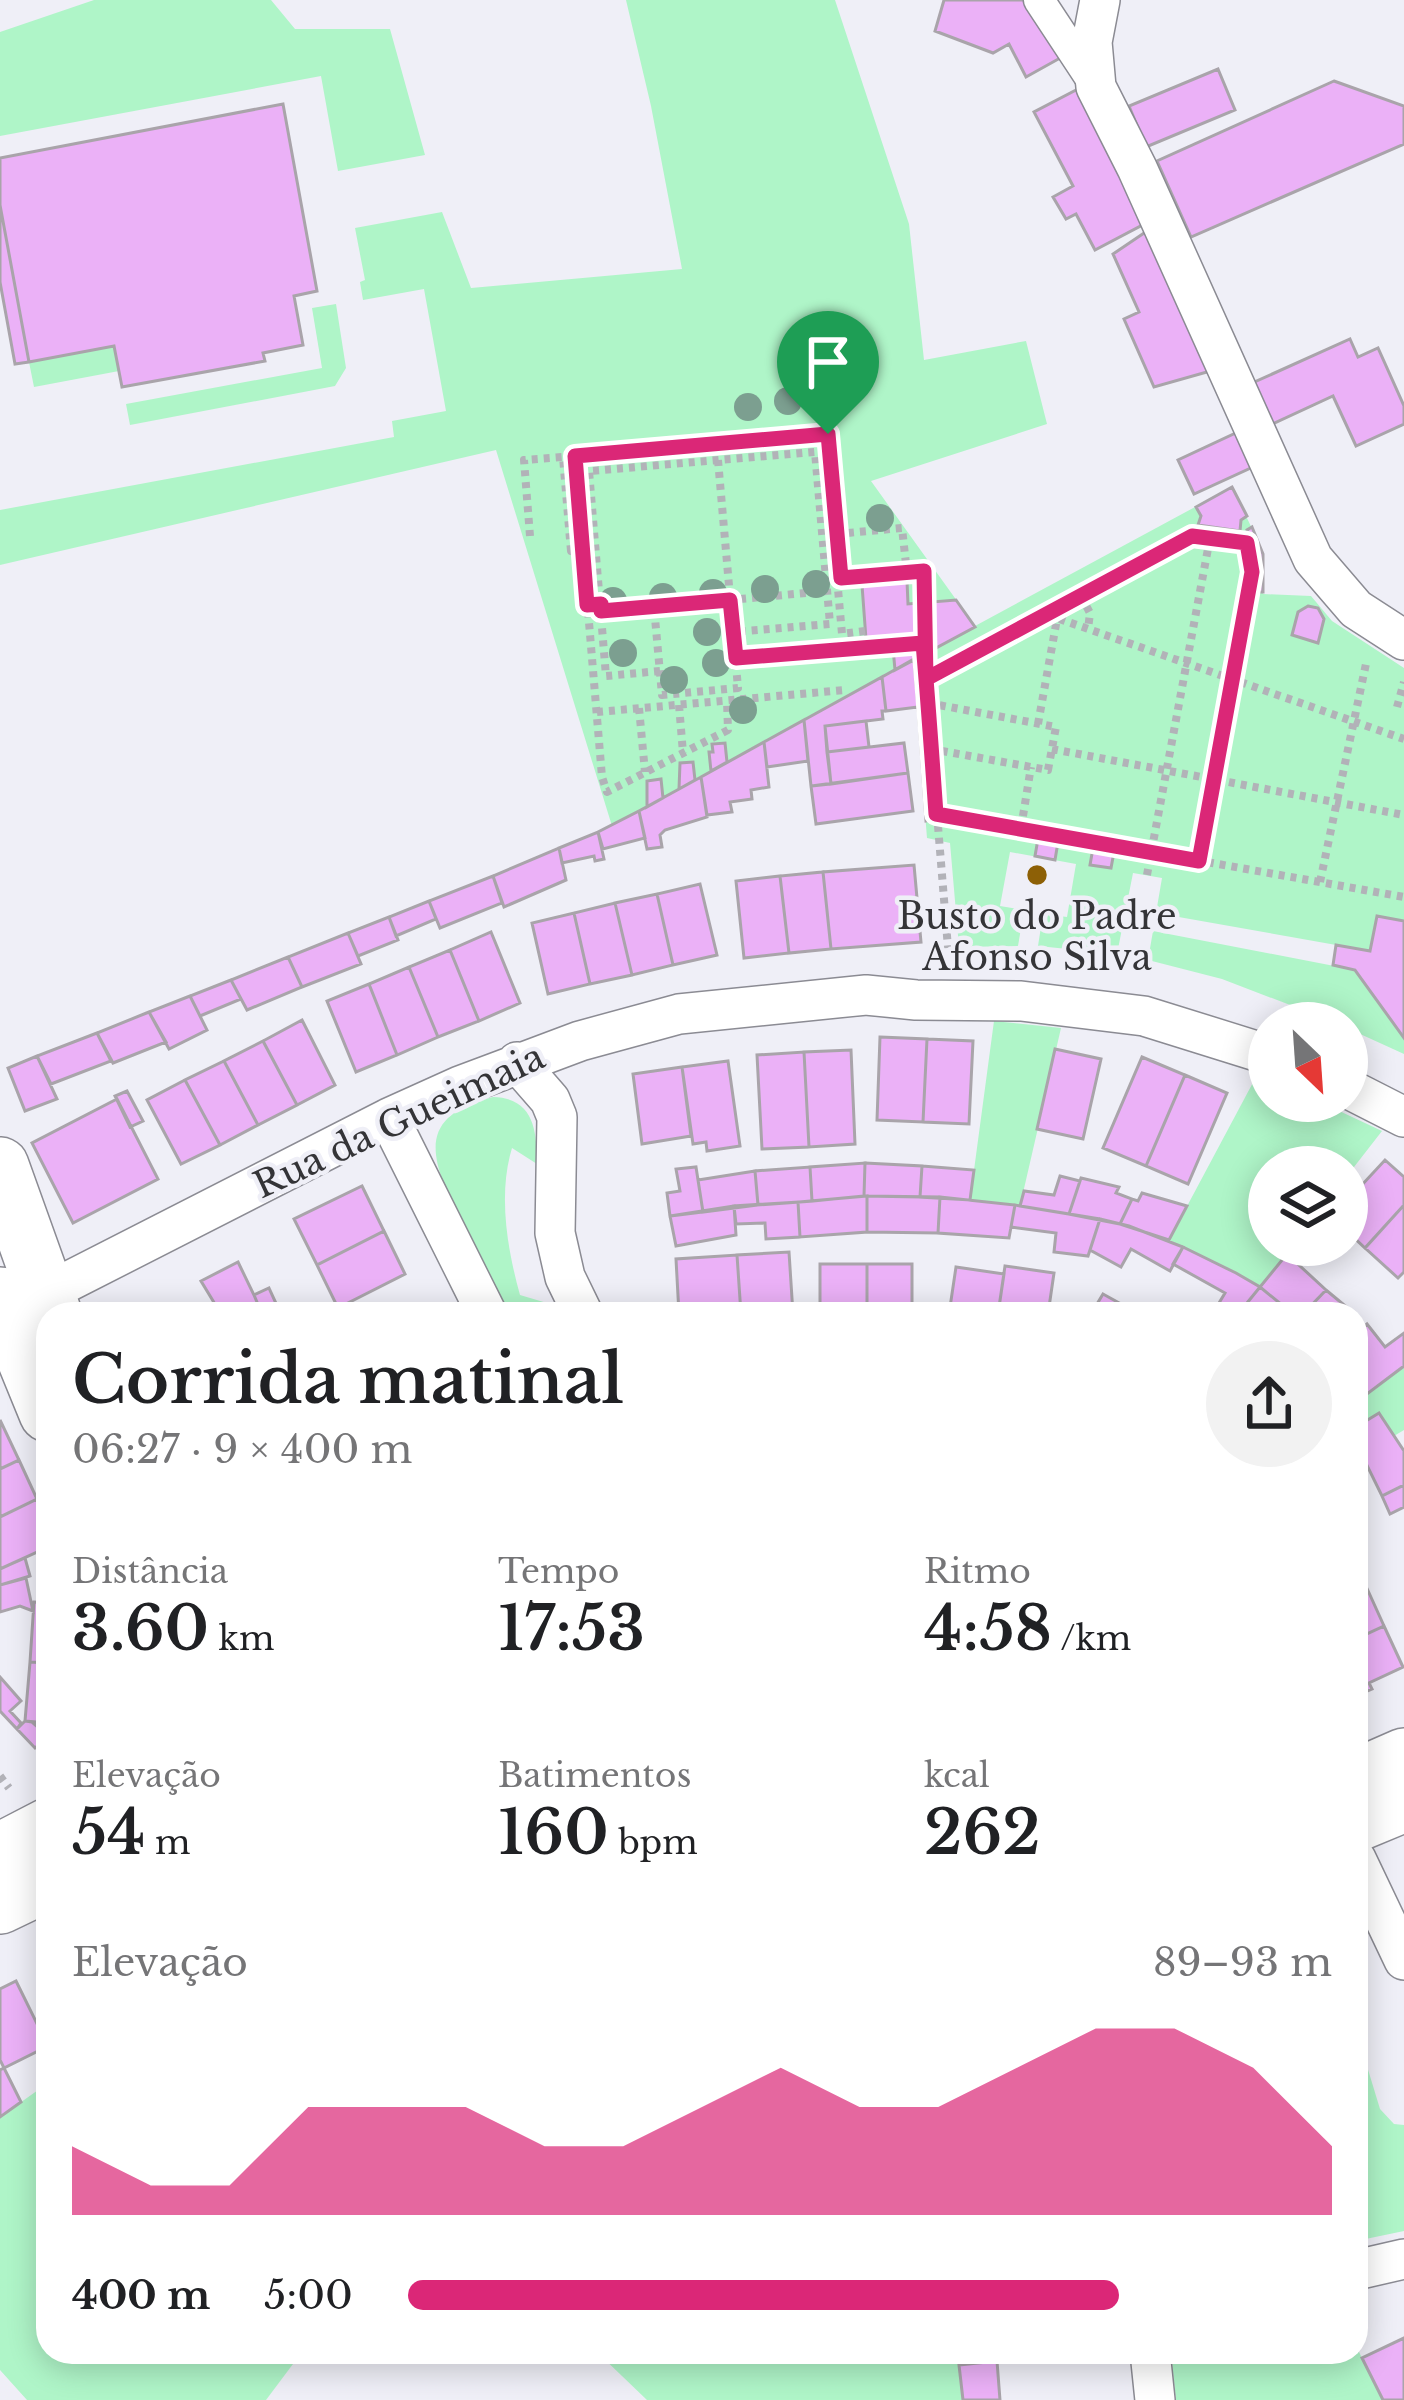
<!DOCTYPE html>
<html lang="pt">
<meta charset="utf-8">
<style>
:root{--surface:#fff;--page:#f2f2f2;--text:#202124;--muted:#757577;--accent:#db2777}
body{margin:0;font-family:"Libre Baskerville",serif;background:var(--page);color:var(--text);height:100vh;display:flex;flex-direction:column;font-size:45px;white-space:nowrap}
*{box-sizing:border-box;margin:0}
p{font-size:39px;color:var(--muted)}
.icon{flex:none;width:66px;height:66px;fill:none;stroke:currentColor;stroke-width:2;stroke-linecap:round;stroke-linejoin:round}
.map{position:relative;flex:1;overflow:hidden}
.sheet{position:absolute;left:36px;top:1302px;width:1332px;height:1062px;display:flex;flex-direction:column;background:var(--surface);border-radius:36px;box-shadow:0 6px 30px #0003}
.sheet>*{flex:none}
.needle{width:78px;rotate:155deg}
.tools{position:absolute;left:1248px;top:1002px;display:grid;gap:24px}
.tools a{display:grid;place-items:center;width:120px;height:120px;border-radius:50%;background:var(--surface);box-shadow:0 6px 30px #0003;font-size:60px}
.pin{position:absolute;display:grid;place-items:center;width:102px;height:102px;color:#fff;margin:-123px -51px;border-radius:50% 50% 50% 0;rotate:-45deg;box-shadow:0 0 12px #0007}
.pin .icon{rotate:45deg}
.round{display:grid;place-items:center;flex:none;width:126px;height:126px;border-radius:63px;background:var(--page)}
.summary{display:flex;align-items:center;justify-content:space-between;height:204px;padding:0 36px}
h1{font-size:66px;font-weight:600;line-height:90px}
.stats{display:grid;grid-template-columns:repeat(3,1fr);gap:18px;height:204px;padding:12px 36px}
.stats div{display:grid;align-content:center}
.stats b{font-size:60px;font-weight:600}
.stats small{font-size:33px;font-weight:400}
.stats p{font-size:33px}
.chart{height:336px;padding:24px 36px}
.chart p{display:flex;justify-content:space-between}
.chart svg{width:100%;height:216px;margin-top:12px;fill:var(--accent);opacity:.7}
ul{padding:0 36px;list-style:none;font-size:39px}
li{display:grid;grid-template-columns:192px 144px 1fr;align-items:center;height:90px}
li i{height:30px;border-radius:15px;background:var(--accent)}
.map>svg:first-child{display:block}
.green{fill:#aff5c8}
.building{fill:#ebb1f7;stroke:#a9a4aa;stroke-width:3}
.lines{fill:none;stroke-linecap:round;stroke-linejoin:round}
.pedestrian-casing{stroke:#8b8b93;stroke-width:33}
.minor-casing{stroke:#8b8b93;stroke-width:42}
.secondary-casing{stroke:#8b8b93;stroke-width:60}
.path{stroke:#b2b2b8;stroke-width:8;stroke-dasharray:6 6;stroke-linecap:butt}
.pedestrian{stroke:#fff;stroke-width:30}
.minor{stroke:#fff;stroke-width:39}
.secondary{stroke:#fff;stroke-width:57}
.tree{fill:#7c9f90}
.route-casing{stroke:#fff;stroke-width:24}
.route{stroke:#db2777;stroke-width:15}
.poi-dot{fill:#8d6006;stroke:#efeff7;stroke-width:4.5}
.labels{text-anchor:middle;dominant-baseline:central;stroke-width:9;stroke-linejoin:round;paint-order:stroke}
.poi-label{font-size:36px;fill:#343437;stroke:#efeff7}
.street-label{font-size:36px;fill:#343437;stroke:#efeff7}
</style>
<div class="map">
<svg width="1404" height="2400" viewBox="0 0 1404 2400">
<rect width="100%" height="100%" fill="#efeff7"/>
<path class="green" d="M94 0H271L295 29H390L425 155 338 171 321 76 0 136V32Z
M626 0H835L909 224 924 360 1026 341 1047 424 871 481 975 626 1232 487 1259 543 1263 594 1311 596 1332 621 1404 668V921L1377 916 1370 951 1156 913 1162 878 1133 873 1117 954 1038 946 1043 914 1067 917 1076 864 1010 852 1000 906 1024 910 1018 946 959 947 950 843 927 838 913 660 612 826 496 450 0 565V510L394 437 392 421 446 411 424 289 363 300 360 282 365 280 355 228 442 212 471 288 682 269 651 106Z
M336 304 346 368 335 386 130 425 126 404 322 368 312 308Z
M114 346 119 371 34 387 29 362Z
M1153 931 1355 970 1404 1038V1054L1347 1028V1023H1337L1222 979 1148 960Z
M994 1021 1061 1028 1020 1206 970 1200Z
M1257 1075 1269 1080V1101H1318L1382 1131 1347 1176V1167H1269V1245H1293L1260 1287 1169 1240Z
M493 1097C534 1098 537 1131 537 1164L512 1148C498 1194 507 1248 520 1295L557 1306 561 1314H512C492 1285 476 1252 461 1221 432 1162 412 1117 493 1097Z
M1404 1366V1430L1394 1436 1379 1413 1356 1427V1379Z
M1356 2030 1380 2109 1394 2124 1404 2125V2231L1356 2241Z
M48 2083V2352H302L266 2400H27L0 2370V2117Z
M1356 2346 1383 2400H1176L1171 2352H1356Z
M597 2352H961L963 2400H647Z"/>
<path class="building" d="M944 0H1032L1062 57 1026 77 1009 44 993 53 935 31Z
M1218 69 1235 110 1146 147 1129 106Z
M1334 81 1404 106V144L1191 237 1157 161Z
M1078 89 1148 222 1095 250 1076 214 1066 219 1053 197 1073 186 1034 112Z
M283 104 317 291 294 296 303 345 263 353 265 361 122 387 114 346 29 362 0 205V158Z
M0 205 29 362 15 364 0 282Z
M1150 229 1214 370 1154 387 1124 319 1139 312 1113 254Z
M1350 339 1358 357 1378 348 1404 406V424L1356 446 1333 396 1268 426 1250 384Z
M1240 431 1255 466 1194 494 1178 460Z
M1232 487 1247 516 1241 520 1240 531 1198 525 1201 516 1196 507Z
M1252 527 1263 554V592H1258L1256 556 1247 530Z
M907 581 908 604 956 600 975 627 895 670 892 637 866 639 862 585Z
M1308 606 1318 608 1324 619 1318 643 1292 635 1298 612Z
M914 659 918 707 886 711 882 677Z
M882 677 886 711H882L883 719 825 726 831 784 811 786 804 720Z
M916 677H920L931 820 926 821Z
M804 720 808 761 767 767 764 742Z
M866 721 869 747 827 752 825 726Z
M764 742 769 787 751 790 752 799 730 802 732 812 707 815 701 777Z
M725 743 727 762 711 771 709 752H713L712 744Z
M904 743 908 773 831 784 827 752Z
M693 762 695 780 679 789 680 763Z
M908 773 913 811 816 824 811 786Z
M701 777 707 817 665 830 660 835 662 847 647 849 639 811Z
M661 779 663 798 647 807V781Z
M639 811 645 838 603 849 598 832Z
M598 832 604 859 595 861 594 856 562 863 559 848Z
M1038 839 1058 842 1055 860 1035 856Z
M559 848 566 880 504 907 493 876Z
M1093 848 1114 852 1111 868 1090 865Z
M914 865 921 942 831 949 823 872Z
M823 872 831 949 789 953 780 876Z
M493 876 502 903 440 928 429 901Z
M780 876 789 953 744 958 736 881Z
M700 884 717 955 673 965 657 894Z
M657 894 673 965 632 975 615 903Z
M429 901 436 919 396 936 389 917Z
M615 903 632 975 590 984 574 913Z
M574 913 590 984 548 994 532 923Z
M1377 916 1404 921V1038L1355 970 1333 965 1336 945 1370 951Z
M389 917 398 940 358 956 348 933Z
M491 932 520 1003 479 1021 450 950Z
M348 933 361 964 302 987 288 957Z
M450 950 479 1021 438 1037 409 967Z
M288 957 302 987 247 1010 231 980Z
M409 967 438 1037 397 1055 369 984Z
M231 980 241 999 200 1016 190 996Z
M369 984 397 1055 356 1072 327 1001Z
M190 996 207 1030 169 1049 149 1012Z
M149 1012 166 1042 113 1063 97 1033Z
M302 1020 335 1085 297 1105 263 1041Z
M97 1033 111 1061 51 1084 37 1056Z
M880 1037 927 1039 923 1122 877 1120Z
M927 1039 973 1041 969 1124 923 1122Z
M263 1041 297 1105 258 1125 224 1061Z
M1055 1049 1101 1059 1083 1139 1037 1129Z
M851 1050 855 1144 809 1147 804 1052Z
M804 1052 809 1147 762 1149 757 1055Z
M37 1056 57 1099 25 1111 8 1068Z
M1142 1057 1185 1075 1146 1166 1103 1148Z
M224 1061 258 1125 220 1145 185 1080Z
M728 1061 740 1146 707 1151 706 1142 693 1144 682 1067Z
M682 1067 691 1136 642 1144 633 1074Z
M1185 1075 1227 1093 1188 1184 1146 1166Z
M185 1080 220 1145 181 1164 147 1100Z
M127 1091 143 1121 130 1127 115 1096Z
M117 1099 158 1179 73 1223 32 1143Z
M1385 1160 1404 1177V1205L1365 1248 1347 1231V1201Z
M865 1163 864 1196 812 1201 810 1167Z
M865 1163 922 1166 920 1197 864 1196Z
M922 1166 974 1170 970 1200 920 1197Z
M696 1167 703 1212 670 1216 667 1193 680 1191 676 1169Z
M810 1167 812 1201 758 1205 755 1171Z
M755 1171 758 1205 703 1212 698 1180Z
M1060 1176 1080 1181 1069 1214 1020 1206 1024 1191 1054 1195Z
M1081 1178 1119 1187 1116 1193 1132 1199 1120 1224 1069 1214Z
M362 1186 384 1231 317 1265 294 1219Z
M1142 1193 1187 1206 1169 1240 1120 1224 1132 1199 1138 1201Z
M867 1196V1232L800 1237 798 1202Z
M867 1196 940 1197 938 1233 867 1232Z
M940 1197 1015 1205 1009 1238 938 1233Z
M798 1202 800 1237 766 1239 765 1223 736 1224 734 1206Z
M1015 1205 1100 1219 1088 1256 1054 1252 1056 1233 1011 1227Z
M1404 1205V1272L1398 1278 1365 1248Z
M734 1206 736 1235 676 1246 670 1216Z
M1100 1219 1129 1226 1183 1247 1170 1271 1131 1249 1121 1267 1090 1250Z
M384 1231 405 1274 338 1308 317 1265Z
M1183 1247 1236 1273 1260 1287 1238 1314 1219 1303 1225 1293 1173 1264Z
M789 1252 793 1314H741L737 1255Z
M1287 1254 1326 1290 1303 1314H1293L1260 1287Z
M737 1255 741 1314H679L676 1259Z
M238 1262 254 1295 262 1314H221L201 1281Z
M820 1264H867V1314H820Z
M867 1264H912V1314H867Z
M1005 1266 1054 1273 1048 1314H998Z
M956 1267 1004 1274 998 1314H949Z
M1260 1287 1293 1314H1238Z
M269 1288 280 1312 262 1314 254 1295Z
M1326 1290 1355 1314H1303Z
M1103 1294 1139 1314H1091Z
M1367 1324 1385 1347 1404 1333V1366L1367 1394 1356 1379V1334Z
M1379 1413 1404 1451V1485L1382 1496 1356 1443V1427Z
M0 1420 19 1460 0 1469Z
M19 1460 37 1499 0 1517V1469Z
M1404 1485V1507L1390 1514 1382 1496Z
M37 1499 48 1522V1547L0 1569V1517Z
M25 1558 30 1576 0 1585V1569Z
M26 1578 33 1611 20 1606 0 1612V1585Z
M1365 1584 1384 1626 1356 1639V1589Z
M34 1602 48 1603V1663L30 1662Z
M1384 1626 1403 1667 1369 1683 1372 1689 1356 1696V1639Z
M30 1662 48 1663V1723L25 1721Z
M0 1677 21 1701 10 1711 21 1723 17 1729 0 1711Z
M25 1721 32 1722 48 1736 35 1748 17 1729Z
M16 1981 48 2046 4 2068 0 2060V1989Z
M4 2068 21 2102 0 2117V2070Z
M1404 2338V2400H1383L1362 2358Z
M961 2352H996L997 2361 964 2364Z
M997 2361 1000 2400H963L959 2365Z"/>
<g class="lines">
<g class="pedestrian-casing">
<path id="pedestrian" d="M1039 0 1095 85"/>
</g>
<g class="minor-casing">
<path id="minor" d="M1100 0 1092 42 1096 87 1137 168 1313 559 1356 609 1404 640
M517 1062 550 1100 557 1117 555 1233 565 1277 583 1314
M1347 1088 1404 1117
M389 1118 487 1314
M44 1294 389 1118 460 1086 580 1041 679 1014 866 995 916 1000 1021 1001 1144 1016 1269 1055
M1356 1859 1404 1960
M1356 2270 1404 2259
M1150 2352 1155 2400"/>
</g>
<g class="secondary-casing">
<path id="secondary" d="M0 1166 53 1314
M0 1296 48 1413
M1356 1778 1404 1757
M1356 1823 1404 1803
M0 1852 48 1827
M0 1905 48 1882"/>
</g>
<path class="path" d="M575 456 602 777 607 792 728 730 727 701
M718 460 738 688 662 695 654 607 827 591
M836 534 902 528 907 573
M530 536 524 460 563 457
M583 550 571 551 563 457 828 434 841 578
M1081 596 1090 613 1088 629
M601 611 654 607
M1048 615 1404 739
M865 631 842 634 837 578 924 571 927 602 923 643
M735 658 923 643 948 948
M660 671 606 676 589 471 815 452 830 624 733 632
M926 679 1193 536 1247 543 1252 572 1199 861
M928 703 1056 727 1048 770 931 749
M679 705 683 753
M1397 707 1404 682
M639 708 645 772
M597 712 845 690
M1038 724 1057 619
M1052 749 1404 815
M936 814 1404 897
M1021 828 1031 767
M1147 875 1210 538
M1320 882 1367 659
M0 1776 9 1788"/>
<use href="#pedestrian" class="pedestrian"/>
<use href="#minor" class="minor"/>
<use href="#secondary" class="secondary"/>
</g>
<g class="tree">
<circle cx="788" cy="401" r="14"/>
<circle cx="748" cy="407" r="14"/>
<circle cx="880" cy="518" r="14"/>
<circle cx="816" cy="584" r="14"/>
<circle cx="765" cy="589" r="14"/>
<circle cx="713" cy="593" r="14"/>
<circle cx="663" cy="597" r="14"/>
<circle cx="613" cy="601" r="14"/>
<circle cx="707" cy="632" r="14"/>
<circle cx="623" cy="653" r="14"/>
<circle cx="716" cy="663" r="14"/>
<circle cx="674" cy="680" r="14"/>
<circle cx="743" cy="710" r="14"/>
</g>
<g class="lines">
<g class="route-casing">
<path id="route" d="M828 434 575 456 587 605 601 604V611L730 600 736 658 923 643C928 700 932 757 936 814L1199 861 1252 572 1247 543 1192 536 926 679 924 571 841 578 828 434"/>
</g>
<use href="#route" class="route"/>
</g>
<circle class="poi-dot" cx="1037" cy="875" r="12"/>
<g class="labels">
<g class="poi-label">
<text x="1037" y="916">Busto do Padre<tspan x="1037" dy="41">Afonso Silva</tspan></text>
</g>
<g class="street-label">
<text transform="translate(399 1121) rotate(-25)">Rua da Gueimaia</text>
</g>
</g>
</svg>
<div class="tools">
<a><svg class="needle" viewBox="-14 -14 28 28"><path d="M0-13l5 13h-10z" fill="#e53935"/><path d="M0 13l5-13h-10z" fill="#757577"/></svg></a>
<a><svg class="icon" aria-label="layers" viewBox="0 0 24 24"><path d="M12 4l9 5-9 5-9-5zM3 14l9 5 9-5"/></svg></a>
</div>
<div class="pin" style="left:828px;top:434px;background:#1e9e55"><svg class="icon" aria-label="arrive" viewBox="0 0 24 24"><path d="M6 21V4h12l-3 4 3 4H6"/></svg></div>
<section class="sheet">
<div class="summary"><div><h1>Corrida matinal</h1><p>06:27 · 9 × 400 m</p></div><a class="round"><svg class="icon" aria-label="share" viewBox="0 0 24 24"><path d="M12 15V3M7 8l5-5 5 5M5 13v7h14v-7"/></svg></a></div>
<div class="stats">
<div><p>Distância</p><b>3.60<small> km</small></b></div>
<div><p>Tempo</p><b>17:53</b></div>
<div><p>Ritmo</p><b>4:58<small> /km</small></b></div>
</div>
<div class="stats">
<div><p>Elevação</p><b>54<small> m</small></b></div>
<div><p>Batimentos</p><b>160<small> bpm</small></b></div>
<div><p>kcal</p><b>262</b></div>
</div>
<div class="chart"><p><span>Elevação</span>89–93 m</p>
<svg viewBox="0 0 160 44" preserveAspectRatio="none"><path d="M0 44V30L10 38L20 38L30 22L40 22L50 22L60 30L70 30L80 22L90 14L100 22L110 22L120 14L130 6L140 6L150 14L160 30V44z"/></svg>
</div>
<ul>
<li><b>400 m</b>5:00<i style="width:77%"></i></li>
</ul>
</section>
</div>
